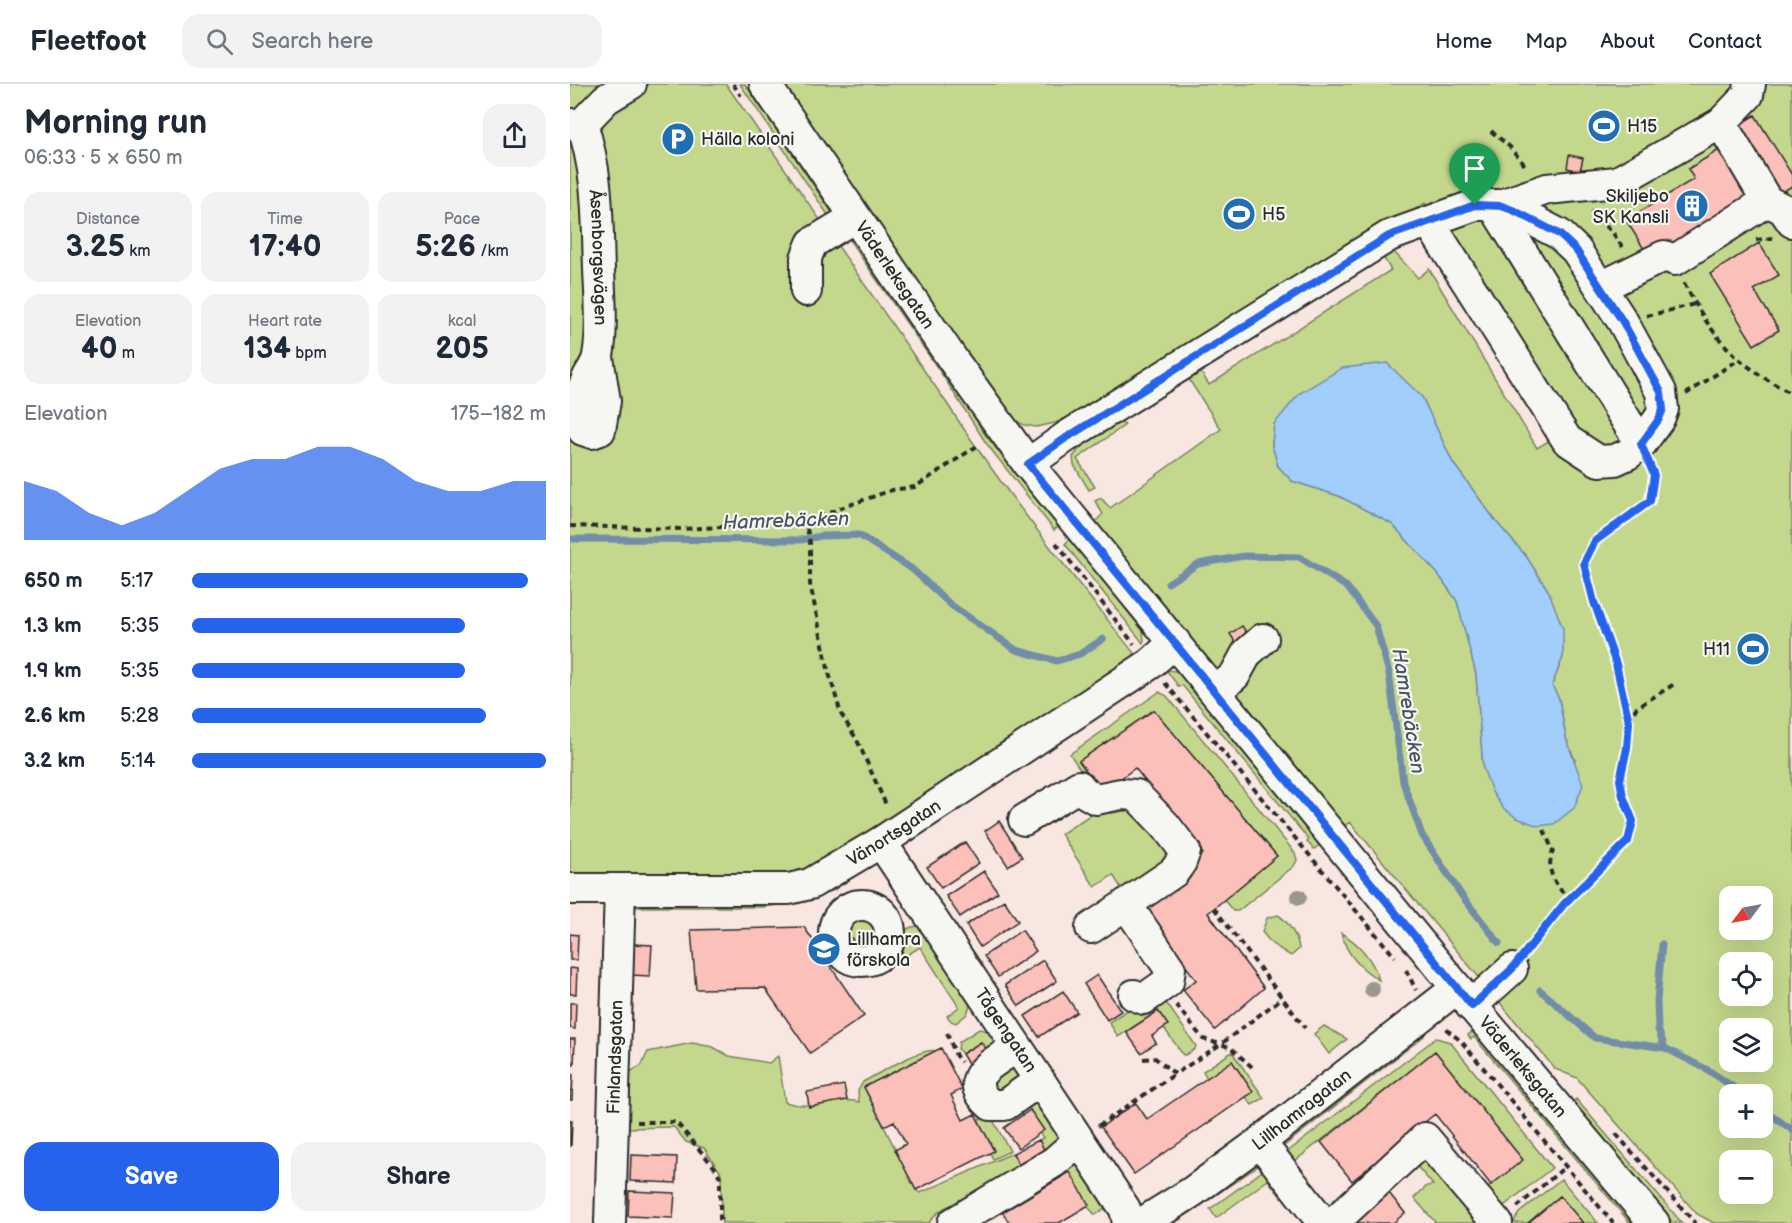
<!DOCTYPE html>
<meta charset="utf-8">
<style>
:root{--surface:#fff;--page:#f2f2f3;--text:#1f2937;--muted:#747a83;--line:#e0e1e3;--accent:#2563eb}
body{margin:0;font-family:"Balsamiq Sans",sans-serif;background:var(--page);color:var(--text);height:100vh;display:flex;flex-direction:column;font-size:22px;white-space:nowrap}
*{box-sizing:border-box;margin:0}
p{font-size:20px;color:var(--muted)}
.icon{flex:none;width:33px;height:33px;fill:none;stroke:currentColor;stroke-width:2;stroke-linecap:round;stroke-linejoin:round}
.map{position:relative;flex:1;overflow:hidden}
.sheet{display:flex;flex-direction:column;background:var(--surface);width:570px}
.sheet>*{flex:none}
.needle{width:39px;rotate:238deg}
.buttons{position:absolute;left:1149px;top:802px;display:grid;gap:12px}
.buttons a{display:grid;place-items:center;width:54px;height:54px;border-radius:12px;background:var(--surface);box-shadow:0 6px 24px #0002;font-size:30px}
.pin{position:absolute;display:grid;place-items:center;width:51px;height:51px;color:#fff;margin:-62px -26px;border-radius:50% 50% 50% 0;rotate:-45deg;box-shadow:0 0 6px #0007}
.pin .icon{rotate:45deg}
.round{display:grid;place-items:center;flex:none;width:63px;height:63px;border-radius:18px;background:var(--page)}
.overview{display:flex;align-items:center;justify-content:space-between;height:102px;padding:0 24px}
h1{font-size:33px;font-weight:700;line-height:45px}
.stats{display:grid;grid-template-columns:repeat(3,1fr);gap:9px;height:102px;padding:6px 24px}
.stats div{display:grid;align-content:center;border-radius:15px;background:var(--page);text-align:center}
.stats b{font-size:30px;font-weight:700}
.stats small{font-size:16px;font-weight:400}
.stats p{font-size:16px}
.chart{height:168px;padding:12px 24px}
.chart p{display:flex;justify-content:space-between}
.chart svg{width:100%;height:108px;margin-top:6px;fill:var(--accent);opacity:.7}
.action{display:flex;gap:12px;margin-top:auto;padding:12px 24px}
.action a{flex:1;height:69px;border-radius:18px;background:var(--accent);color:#fff;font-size:24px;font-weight:700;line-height:69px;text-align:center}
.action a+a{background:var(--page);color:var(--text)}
ul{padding:0 24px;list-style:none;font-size:20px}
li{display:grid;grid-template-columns:96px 72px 1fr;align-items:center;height:45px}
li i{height:15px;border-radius:8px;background:var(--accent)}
header{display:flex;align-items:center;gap:36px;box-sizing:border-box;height:84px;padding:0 30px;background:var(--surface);border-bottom:2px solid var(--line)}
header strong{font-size:28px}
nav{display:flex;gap:33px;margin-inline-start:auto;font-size:21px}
.search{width:420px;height:54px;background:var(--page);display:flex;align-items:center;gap:15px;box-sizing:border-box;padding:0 21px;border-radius:18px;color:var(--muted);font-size:22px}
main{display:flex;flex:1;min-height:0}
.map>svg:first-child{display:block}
.green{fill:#c4d88d;stroke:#78825c;stroke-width:1.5;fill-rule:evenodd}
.water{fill:#a1cefb;stroke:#728da8;stroke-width:1.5}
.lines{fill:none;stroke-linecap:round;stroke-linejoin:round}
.stream{stroke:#728da8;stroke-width:7}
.building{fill:#fcc0ba;stroke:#2b2b2b;stroke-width:1.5}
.minor-casing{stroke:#2b2b2b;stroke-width:34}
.path{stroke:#2b2b2b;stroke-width:4;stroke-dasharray:6 4.5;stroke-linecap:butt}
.minor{stroke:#f6f6f2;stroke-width:30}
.tree{fill:#9c978b}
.route-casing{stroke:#fff;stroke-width:12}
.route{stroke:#2563eb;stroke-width:8}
.labels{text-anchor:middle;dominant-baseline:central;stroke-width:4.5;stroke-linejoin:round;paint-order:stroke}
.poi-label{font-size:18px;fill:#2b2b2b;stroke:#f6f6f2;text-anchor:start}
.street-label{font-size:18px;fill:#2b2b2b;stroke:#f6f6f2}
.water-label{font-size:20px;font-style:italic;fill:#48545f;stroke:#f6f6f2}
</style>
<header>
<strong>Fleetfoot</strong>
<div class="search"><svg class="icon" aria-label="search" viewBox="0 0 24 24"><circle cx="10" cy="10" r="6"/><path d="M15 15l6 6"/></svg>Search here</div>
<nav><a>Home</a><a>Map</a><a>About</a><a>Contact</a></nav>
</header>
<main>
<section class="sheet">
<div class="overview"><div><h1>Morning run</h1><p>06:33 · 5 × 650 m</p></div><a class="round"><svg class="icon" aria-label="share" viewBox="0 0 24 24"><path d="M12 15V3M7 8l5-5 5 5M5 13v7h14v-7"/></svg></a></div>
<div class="stats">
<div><p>Distance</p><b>3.25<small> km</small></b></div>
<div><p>Time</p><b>17:40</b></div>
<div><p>Pace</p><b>5:26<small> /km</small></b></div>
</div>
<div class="stats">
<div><p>Elevation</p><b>40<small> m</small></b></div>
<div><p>Heart rate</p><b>134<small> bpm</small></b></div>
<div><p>kcal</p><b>205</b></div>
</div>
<div class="chart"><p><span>Elevation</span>175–182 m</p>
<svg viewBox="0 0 160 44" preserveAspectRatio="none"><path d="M0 44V20L10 24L20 33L30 38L40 33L50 24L60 15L70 11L80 11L90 6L100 6L110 11L120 20L130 24L140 24L150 20L160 20V44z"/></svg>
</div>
<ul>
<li><b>650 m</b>5:17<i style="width:95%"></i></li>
<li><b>1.3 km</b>5:35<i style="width:77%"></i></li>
<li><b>1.9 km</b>5:35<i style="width:77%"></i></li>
<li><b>2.6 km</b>5:28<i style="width:83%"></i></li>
<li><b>3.2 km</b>5:14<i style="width:100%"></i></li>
</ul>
<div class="action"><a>Save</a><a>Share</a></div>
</section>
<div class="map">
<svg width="1222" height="1139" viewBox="0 0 1222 1139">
<rect width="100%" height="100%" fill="#f8e6e1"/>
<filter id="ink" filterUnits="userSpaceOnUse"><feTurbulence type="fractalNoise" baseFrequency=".0167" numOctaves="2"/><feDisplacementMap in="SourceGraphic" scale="12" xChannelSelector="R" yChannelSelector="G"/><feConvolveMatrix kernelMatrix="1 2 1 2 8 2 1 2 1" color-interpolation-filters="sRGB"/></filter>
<g filter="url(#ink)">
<path class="green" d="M0 0H156L378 321C435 409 502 491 567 573L241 786 220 793 0 794Z
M170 0H175L263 130 262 134 258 131Z
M211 0H1222V1139H1144L1127 1130 1007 994 985 985 780 738 769 745 520 443 533 430 525 417 531 414 540 424 651 345 618 294 631 288 639 301 821 186 813 173 820 168 825 169 848 194 859 185 967 364 982 355 1018 382 855 119 621 267 537 316 485 339 466 343 454 341 444 336 435 326ZM730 309 852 313 883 379 928 440 956 472 979 508 993 573 982 601 989 615 996 654 1005 676 913 684 906 590 887 517 868 490 822 440 769 412 722 397 708 382 702 361 704 341ZM1160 813H1192V846H1160ZM1160 879H1192V912H1160ZM1160 945H1192V978H1160ZM1160 1011H1192V1044H1160ZM1160 1077H1192V1110H1160Z
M278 154 283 156 385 301 414 349 488 442 484 446 416 359 373 292Z
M554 339 555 341 507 375 525 403 519 406 504 381 503 373C515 356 534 341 554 339Z
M501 454 573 547 574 556 573 559 495 460Z
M596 586 606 587 613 591 751 760 744 765 737 758 739 756 612 601 609 603Z
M589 608 597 612 725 769 727 776 724 782 668 827H663L654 816 707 772 584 626 509 677 532 708 521 702 500 670Z
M559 726 577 729 608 769 557 813 543 791 525 803 491 750 526 727 542 729Z
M302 780 264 806 234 818 193 823H63L66 816Z
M708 831C718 837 728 853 729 865L721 872 702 860 692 848 697 834Z
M276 849a16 16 0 1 1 32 0a16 16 0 1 1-32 0Z
M347 842 352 845 400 921 397 930 386 939 381 937 377 932 389 923 350 863 332 874C321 858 328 845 347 842Z
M771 849C789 859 803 876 809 896 790 884 777 871 771 849Z
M589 913 593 914 626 962 625 965 615 971H613L594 944 598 941 588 927 548 953 539 938 559 925 566 929Z
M754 942 777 955 759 970 744 950Z
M409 945 418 947 428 961 419 969 411 958 392 970 388 965 389 958Z
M854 946V952L709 1066 704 1062Z
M905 946 1065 1139H1060L904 953 901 955 898 951Z
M866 954 880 958 982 1084 930 1125 915 1106 952 1076 865 967 721 1080 716 1069Z
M122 959 143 963 159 972 199 979 208 972 215 1018C245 1028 264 1012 289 1018L288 1007 293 998C308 990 351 963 366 967L294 1003 346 1106 350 1109 443 1069 452 1088 386 1120C374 1122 366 1128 359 1139H152L151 1089 134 1064 116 1058 104 1043 55 1044 56 990 71 982 78 968Z
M662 968 694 1014 682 1021 676 1013 683 1008 637 994 633 987Z
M437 983 444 984 451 994 432 1013 418 996Z
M464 1015 493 1057 479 1075 469 1056 473 1054 470 1049 473 1046 457 1021Z
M1006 1015 1112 1139H1103L999 1021Z
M408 1035H420L424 1038 440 1067 423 1075 420 1069 424 1066Z
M853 1063 912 1139H866L844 1114 857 1102 863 1101 840 1074Z
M507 1077 537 1124 525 1131C512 1111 485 1113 474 1095Z
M685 1079 691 1080 605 1139H593Z
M698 1083 713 1105 711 1113 698 1096 646 1134 640 1125Z
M991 1095 1028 1139H1013L990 1112 958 1139H945L944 1137 949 1129Z"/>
<path class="water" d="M817 279 852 313 883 379 928 440 956 472 979 508 993 545V573L982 601 989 615 996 654 1013 701 1004 724 984 740 968 742 947 734 933 724 922 708 913 684 906 590 887 517 868 490 822 440 769 412 722 397 708 382 702 361 704 340 730 309 772 284Z"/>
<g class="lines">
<path class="stream" d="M0 455 231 456 251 452 289 451 342 485 381 521 446 566 487 577 510 570 533 555
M598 499 628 480 674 472 729 473 777 503 806 542 819 589 833 698 852 751 892 812 929 859
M1092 860 1087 917 1088 945 1095 964
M970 906 1025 954 1095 964 1138 986 1175 1011
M1192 1024 1222 1046"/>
</g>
<path class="building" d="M1185 31 1222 91V102L1202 114 1160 46Z
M1159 60 1188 107 1079 173 1056 136 1124 95 1118 85Z
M999 71 1013 74 1010 87 997 84Z
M1189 159 1209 191 1184 206 1209 246 1184 261 1140 190Z
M672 542 682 557 670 565 660 550Z
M584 626 707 772 638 829 694 904 645 946 613 906 626 896 572 821 633 770 565 684 532 708 509 677Z
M429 737 452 773 438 782 415 747Z
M395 758 409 779 371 804 357 783Z
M414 787 428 808 390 833 376 812Z
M434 816 448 837 410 863 396 841Z
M234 843 294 932 240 969 195 904 126 905 121 846Z
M452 846 466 867 428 893 414 872Z
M0 850 8 851 7 876H0Z
M63 860 82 861 80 892 61 891Z
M473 876 487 897 449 922 435 901Z
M0 884 7 885 6 910H0Z
M527 891 551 927 537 936 514 900Z
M493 907 507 928 469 953 455 932Z
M0 919H6L5 945 0 944Z
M588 927 598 941 582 952 586 959 571 969 556 948Z
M0 955H5L4 981 0 980Z
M411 958 419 969 399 982 392 970Z
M371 964 392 1005 381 1011 393 1036 405 1030 424 1067 346 1106 325 1066 336 1060 324 1037 314 1042 294 1003Z
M865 967 953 1076 921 1101 865 1030 782 1097 751 1058Z
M662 977 683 1008 564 1090 531 1043 566 1019 577 1035Z
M0 991H3L2 1016H0Z
M274 1001 277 1016 239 1023 237 1008Z
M460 1026 474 1046 448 1064 434 1044Z
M0 1037H2L1 1062H0Z
M469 1056 479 1075 452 1088 443 1069Z
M61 1071 107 1073 106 1099 60 1097Z
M500 1088 519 1121 489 1139H439L433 1128Z
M59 1107 105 1109 103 1134 58 1132Z
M819 1109 835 1129 823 1139H784Z
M990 1112 1013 1139H958Z"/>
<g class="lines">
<g class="minor-casing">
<g id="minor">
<path id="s1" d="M195 0 383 276 458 380 887 904 1084 1139"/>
<path d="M1151 39 1197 117 1213 125 1222 138"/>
<path d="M0 40H12L36 15 61 0"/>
<path id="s2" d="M12 40C29 92 27 132 29 185 30 213 33 244 28 272 27 279 22 286 18 293 10 309 7 328 13 346L22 349 30 346 35 317 28 274"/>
<path d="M923 121 1071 360"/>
<path d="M931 121 977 105 1047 98 1151 39 1178 11 1180 0"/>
<path d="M1031 203 1094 172 1105 176 1197 117"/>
<path d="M236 207V174L242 159 285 133"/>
<path d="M458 380 496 353 819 152 905 121H931L945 127 989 150 1006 166 1053 238 1091 308 1093 325 1089 335 1071 360 1058 370 1045 376 1029 377 997 356 859 138"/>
<path d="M646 608 665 591 677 569 693 555"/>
<path d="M454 736 509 702 514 708 526 715 551 710 566 711 595 741 615 767 611 778 604 788 521 844"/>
<path id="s3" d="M311 758 555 1125 558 1139"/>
<path id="s4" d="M0 805H219L240 800 311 758 580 580 605 558"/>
<path d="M556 820 600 885 598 898 574 915 564 911"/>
<circle cx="292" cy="849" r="28"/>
<path d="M901 922 942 885"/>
<path d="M447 963C424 979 388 993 421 1021H435L469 997"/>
<path d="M690 1058 753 1139"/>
<path id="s5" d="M40 1139 50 805"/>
<path d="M383 1139 484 1078 508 1057"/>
<path id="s6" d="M572 1139 622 1108 690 1058 887 904"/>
<path d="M763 1139 855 1054 927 1139"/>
</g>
</g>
<path class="path" d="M163 0 171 12
M921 47 940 63 957 84
M1021 127 1043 149 1053 164
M1186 156 1203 154
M1114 199C1144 256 1165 279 1222 310
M1077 232 1125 220
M1116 310 1168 276
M231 437 236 440 240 459V500L259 589 271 630 287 656 317 723
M0 442 111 445 155 443 178 435 244 436 268 425 322 406 345 403 410 360
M486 459 564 560
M595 599 825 873
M1059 637 1066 624 1106 599
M974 746 983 767C975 787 985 801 999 815
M644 824 735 944
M958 866 994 820 1058 757 1063 737 1053 712 1050 696 1057 664 1059 638 1046 580 1024 518 1014 479 1025 457 1080 417 1084 391 1082 385
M836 886 846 906
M606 921 633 955 650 960
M876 945 891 957 1043 1139
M377 949 386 972 391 978
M573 975 585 974 605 990 651 960
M682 983 661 964 651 960 712 914
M67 1038H106L145 1084 150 1093V1139
M528 1042 605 990
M1046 1050 1125 1139
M947 1123 995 1083"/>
<use href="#minor" class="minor"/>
</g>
<g class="tree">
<circle cx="729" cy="813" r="8"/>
<circle cx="802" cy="905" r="8"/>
</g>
</g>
<g class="lines" filter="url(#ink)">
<g class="route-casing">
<path id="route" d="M905 121 932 122 945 127 989 150 1006 166 1053 238 1091 308 1093 325 1089 335 1071 360 1084 391 1080 417 1025 457 1014 479 1024 518 1046 580 1059 638 1057 664 1050 696 1053 712 1063 737 1058 757 994 820 942 885 902 922 458 380 496 354 819 152Z"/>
</g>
<use href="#route" class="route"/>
</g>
<defs>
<g id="stadium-disc" transform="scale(1.725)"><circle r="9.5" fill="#1f6fb2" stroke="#f6f6f2"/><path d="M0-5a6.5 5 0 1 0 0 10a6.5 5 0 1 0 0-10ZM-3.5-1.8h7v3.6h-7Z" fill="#fff"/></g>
<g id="parking-disc" transform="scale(1.725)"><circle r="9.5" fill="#1f6fb2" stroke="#f6f6f2"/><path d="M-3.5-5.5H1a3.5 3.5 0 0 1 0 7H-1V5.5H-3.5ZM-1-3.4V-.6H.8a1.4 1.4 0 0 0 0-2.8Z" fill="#fff"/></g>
<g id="building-disc" transform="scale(1.725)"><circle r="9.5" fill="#1f6fb2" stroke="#f6f6f2"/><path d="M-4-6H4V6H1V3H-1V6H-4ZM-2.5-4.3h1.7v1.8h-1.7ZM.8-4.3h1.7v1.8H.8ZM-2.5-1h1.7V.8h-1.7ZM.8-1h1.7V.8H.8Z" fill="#fff"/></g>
<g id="school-disc" transform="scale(1.725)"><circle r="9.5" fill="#1f6fb2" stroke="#f6f6f2"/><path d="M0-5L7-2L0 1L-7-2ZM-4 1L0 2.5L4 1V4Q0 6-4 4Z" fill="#fff"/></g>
</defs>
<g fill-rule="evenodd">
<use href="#stadium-disc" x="1034" y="42"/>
<use href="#parking-disc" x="108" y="55"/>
<use href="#building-disc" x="1122" y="122"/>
<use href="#stadium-disc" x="669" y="130"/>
<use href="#stadium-disc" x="1183" y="565"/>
<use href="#school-disc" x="254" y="865"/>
</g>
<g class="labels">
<g class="poi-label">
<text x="1057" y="42">H15</text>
<text x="131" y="55">Hälla koloni</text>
<text x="1099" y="112" text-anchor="end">Skiljebo<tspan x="1099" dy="21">SK Kansli</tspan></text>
<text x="692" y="130">H5</text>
<text x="1160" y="565" text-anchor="end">H11</text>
<text x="277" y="855">Lillhamra<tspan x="277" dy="21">förskola</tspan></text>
</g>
<g class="street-label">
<text stroke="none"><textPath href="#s2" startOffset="135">Åsenborgsvägen</textPath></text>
<text stroke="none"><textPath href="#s1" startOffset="231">Väderleksgatan</textPath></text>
<text stroke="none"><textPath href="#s4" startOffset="339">Vänortsgatan</textPath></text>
<text stroke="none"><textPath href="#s3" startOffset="226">Tågengatan</textPath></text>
<text stroke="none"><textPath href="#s5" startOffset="166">Finlandsgatan</textPath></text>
<text stroke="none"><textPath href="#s1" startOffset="1242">Väderleksgatan</textPath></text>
<text stroke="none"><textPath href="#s6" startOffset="196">Lillhamragatan</textPath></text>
</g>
<g class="water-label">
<text transform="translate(216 437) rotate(-2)">Hamrebäcken</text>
<text transform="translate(838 627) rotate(81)">Hamrebäcken</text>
</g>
</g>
</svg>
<div class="buttons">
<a><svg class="needle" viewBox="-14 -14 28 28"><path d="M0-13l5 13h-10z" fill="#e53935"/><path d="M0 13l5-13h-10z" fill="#747a83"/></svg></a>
<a><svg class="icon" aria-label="locate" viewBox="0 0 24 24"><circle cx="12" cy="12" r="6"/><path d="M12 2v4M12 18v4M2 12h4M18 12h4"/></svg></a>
<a><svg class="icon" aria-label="layers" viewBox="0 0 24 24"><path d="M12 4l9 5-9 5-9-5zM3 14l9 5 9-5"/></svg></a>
<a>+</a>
<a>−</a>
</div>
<div class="pin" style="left:905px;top:121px;background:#1e9e55"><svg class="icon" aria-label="arrive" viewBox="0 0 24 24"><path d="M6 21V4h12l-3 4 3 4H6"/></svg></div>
</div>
</main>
